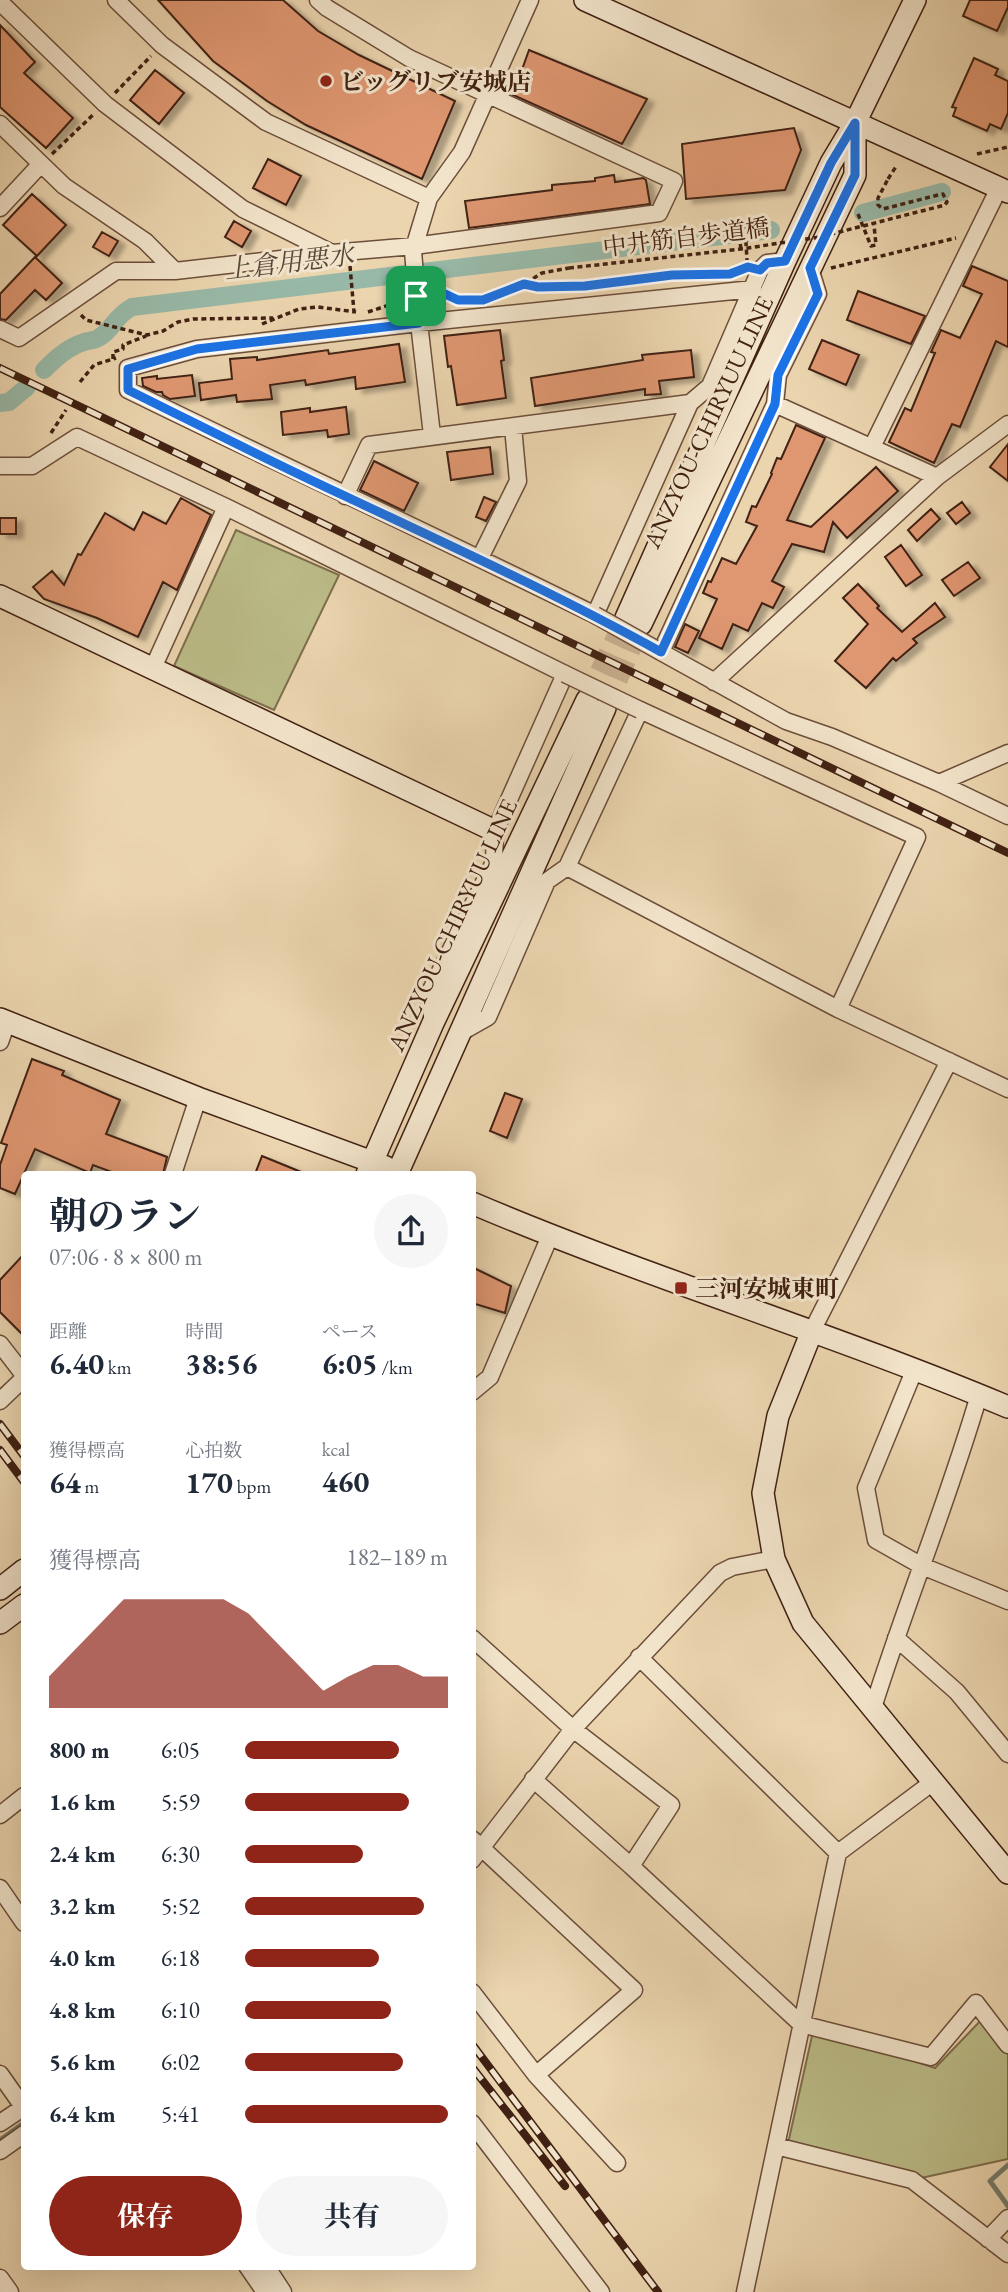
<!DOCTYPE html>
<html lang="ja">
<meta charset="utf-8">
<style>
:root{--surface:#fff;--page:#f6f6f7;--text:#1f2937;--muted:#747a83;--accent:#8f2418}
body{margin:0;font-family:"EB Garamond","Noto Serif JP",serif;background:var(--page);color:var(--text);height:100vh;display:flex;flex-direction:column;font-size:26px;white-space:nowrap}
*{box-sizing:border-box;margin:0}
p{font-size:23px;color:var(--muted)}
.icon{flex:none;width:38px;height:38px;fill:none;stroke:currentColor;stroke-width:2;stroke-linecap:round;stroke-linejoin:round}
.map{position:relative;flex:1;overflow:hidden}
.panel{position:absolute;left:21px;top:1171px;width:455px;height:1099px;display:flex;flex-direction:column;background:var(--surface);border-radius:7px;box-shadow:0 7px 28px #0002}
.panel>*{flex:none}
.pin{position:absolute;display:grid;place-items:center;width:60px;height:60px;color:#fff;margin:-30px;border-radius:14px;box-shadow:0 4px 10px #0006}
.round{display:grid;place-items:center;flex:none;width:74px;height:74px;border-radius:37px;background:var(--page)}
.head{display:flex;align-items:center;justify-content:space-between;height:119px;padding:0 28px}
h1{font-size:38px;font-weight:700;line-height:52px}
.stats{display:grid;grid-template-columns:repeat(3,1fr);gap:10px;height:119px;padding:7px 28px}
.stats div{display:grid;align-content:center}
.stats b{font-size:30px;font-weight:700}
.stats small{font-size:19px;font-weight:400}
.stats p{font-size:19px}
.chart{height:196px;padding:14px 28px}
.chart p{display:flex;justify-content:space-between}
.chart svg{width:100%;height:126px;margin-top:7px;fill:var(--accent);opacity:.7}
.cta{display:flex;gap:14px;margin-top:auto;padding:14px 28px}
.cta a{flex:1;height:80px;border-radius:42px;background:var(--accent);color:#fff;font-size:28px;font-weight:700;line-height:80px;text-align:center}
.cta a+a{background:var(--page);color:var(--text)}
ul{padding:0 28px;list-style:none;font-size:23px}
li{display:grid;grid-template-columns:112px 84px 1fr;align-items:center;height:52px}
li i{height:18px;border-radius:9px;background:var(--accent)}
.map>svg:first-child{display:block}
.green{fill:#bbbc88;stroke:#7e6e4e;stroke-width:2}
.lines{fill:none;stroke-linecap:round;stroke-linejoin:round}
.stream{stroke:#757c6c;stroke-width:5}
.canal{stroke:#98b9a8;stroke-width:18}
.building{fill:#df9771;stroke:#412113;stroke-width:2;filter:url(#shadow)}
.secondary-tunnel{stroke:#c9b190;stroke-width:21;stroke-dasharray:21 10;stroke-linecap:butt}
.street-casing{stroke:#6c4e3a;stroke-width:19}
.secondary-casing{stroke:#412113;stroke-width:24}
.path{stroke:#412113;stroke-width:3.5;stroke-dasharray:5 3.5;stroke-linecap:butt}
.street{stroke:#f2e4cb;stroke-width:16}
.secondary{stroke:#f2e4cb;stroke-width:21}
.rail-casing{stroke:#412113;stroke-width:8}
.rail{stroke:#f2e4cb;stroke-width:5;stroke-dasharray:16;stroke-linecap:butt}
.street-bridge-casing{stroke:#6c4e3a;stroke-width:19;stroke-linecap:butt}
.path-bridge{stroke:#412113;stroke-width:3.5;stroke-dasharray:5 3.5;stroke-linecap:butt}
.street-bridge{stroke:#f2e4cb;stroke-width:16}
.route-casing{stroke:#fff;stroke-width:14}
.route{stroke:#1a73e8;stroke-width:9}
.poi-dot{fill:#8f2418;stroke:#f2e4cb;stroke-width:2.5}
.labels{text-anchor:middle;dominant-baseline:central;stroke-width:6;stroke-linejoin:round;paint-order:stroke}
.poi-label{font-size:24px;font-weight:bold;fill:#412113;stroke:#f2e4cb;text-anchor:start}
.street-label{font-size:24px;fill:#412113;stroke:#f2e4cb}
.water-label{font-size:26px;font-style:italic;fill:#574738;stroke:#f2e4cb}
</style>
<div class="map">
<svg width="1008" height="2292" viewBox="0 0 1008 2292">
<defs>
<filter id="shadow"><feDropShadow dx="7" dy="4" stdDeviation="2" flood-color="#0004"/></filter>
</defs>
<rect width="100%" height="100%" fill="#ebd5af"/>
<filter id="stains"><feTurbulence type="fractalNoise" baseFrequency=".00286" numOctaves="4"/><feColorMatrix values="0 0 0 0 .2 0 0 0 0 .09 0 0 0 0 .02 0 0 0 .5 -.17"/></filter>
<radialGradient id="worn" r=".72"><stop offset=".6" stop-color="#630" stop-opacity="0"/><stop offset="1" stop-color="#630" stop-opacity=".3"/></radialGradient>
<path class="green" d="M236 530 339 575 274 710 174 666Z
M986 2015 1008 2045V2159L912 2180 787 2148 814 2027 935 2068Z"/>
<g class="lines">
<path class="stream" d="M0 2140 24 2123
M1008 2165 990 2181 1008 2206"/>
<path class="canal" d="M863 213 942 192
M44 370C56 358 68 347 84 342 90 340 95 341 100 337 113 329 114 317 132 307L771 230
M0 403 9 402 27 387"/>
</g>
<path class="building" d="M158 0H283L318 31 359 55 455 101 422 179 306 125 267 101 213 61Z
M970 0H1008V7L997 31 963 16Z
M0 25 35 62 24 73 73 118 46 148 0 107Z
M529 50 647 99 622 144 513 95Z
M974 58 998 69 995 75 1008 81V113L1001 129 990 124 987 131 953 116 956 108 952 107Z
M155 70 184 93 159 124 130 100Z
M794 128 801 150 785 190 686 199 682 144Z
M268 159 301 176 286 205 253 188Z
M614 175 615 182 643 178 646 180 650 204 469 228 465 201 552 190V185L595 181V178Z
M32 194 66 225 37 256 3 225Z
M234 221 251 231 242 247 225 237Z
M102 232 118 241 109 256 93 247Z
M35 257 62 283 46 300 35 290 6 320 0 319V294Z
M972 266 1008 281V347L996 341 960 427 952 424 934 463 889 442 905 408 911 411 935 353 931 352 941 330 960 338 982 294 963 286Z
M858 291 925 316 911 344 847 320Z
M500 330 504 360 501 361 506 398 457 405 451 366 448 367 444 336Z
M822 340 859 355 846 385 809 369Z
M399 344 405 382 356 389 355 377 306 385 305 380 270 385 272 399 237 402 236 395 201 400 199 383 232 379 230 359 257 357V360L328 350 329 354Z
M691 350 694 377 659 381 661 394 645 395V389L535 406 531 378 643 360 642 355Z
M192 375 195 396 170 399 163 395 162 392H156L143 386 142 378 157 376V379Z
M346 407 349 434 328 437 327 430 283 435 281 412 310 408V412Z
M796 425 825 438 787 520 811 527 876 467 898 491 847 538 833 522 824 552 792 544 772 581 784 587 773 608 762 603 748 631 733 624 722 649 699 638 717 599 703 593 708 581 711 582 722 558 736 564 757 526 746 522 752 506 756 507 772 474 771 473 777 458 781 459Z
M1008 444V481L990 467Z
M490 447 493 474 451 480 447 452Z
M374 461 418 483 404 511 360 490Z
M484 497 496 502 486 521 476 517Z
M181 498 211 515 177 590 163 582 138 637 97 618 44 599 33 587 52 571 64 585 78 554 81 555 105 513 134 530 143 512 166 524Z
M962 502 970 513 956 524 947 513Z
M931 509 940 519 917 541 908 530Z
M0 518H16V534H0Z
M901 545 922 575 906 586 885 557Z
M968 562 980 578 954 596 942 580Z
M858 584 879 606 877 608 902 632 935 603 945 617 913 639 917 643 896 661 893 658 866 688 835 661 868 624 843 598Z
M685 624 699 631 688 653 675 647Z
M32 1059 64 1071 62 1075 120 1100 106 1134 167 1157 163 1174H117L93 1165 90 1173 35 1149 15 1194 0 1188V1165L7 1145 1 1143Z
M505 1093 522 1099 507 1138 490 1131Z
M262 1156 306 1174H255Z
M24 1254V1336L0 1312V1280Z
M472 1267 511 1286 505 1313 472 1303Z"/>
<g class="lines">
<path class="secondary-tunnel" d="M587 700 626 618
M605 708 641 624"/>
<g class="street-casing">
<path id="street" d="M116 0 162 45 266 122 429 198
M0 2 105 104 243 209 332 253
M0 124 64 186 145 241 175 271
M0 208 40 165
M810 268 818 294 778 375 775 404 661 652 786 721 832 737 939 783 1008 816
M753 289 419 323 197 349 128 368V390C283 466 440 538 595 615L690 403 710 386 760 270 767 263 785 261
M0 329 19 338 116 271H175L332 253 414 246 659 213 674 181 409 58 327 8 318 0
M775 404 937 477
M432 435 419 323 413 251 429 198 462 152 530 0
M872 447 999 188
M0 466H32L77 437 226 507 565 674 495 831 494 862 429 994 433 1023
M345 496 369 445 690 403
M480 558 518 481 513 427
M153 668 226 507
M714 682 937 477 1008 424
M939 783 1008 753
M567 867 838 1009 1008 1089
M458 1034 488 1017 547 881 567 867 640 710 917 837 838 1009
M0 1042 7 1022
M173 1174 198 1098
M812 1331 949 1061
M0 1344 24 1375
M914 1371 866 1488 876 1540 922 1566 1008 1601
M472 1392 490 1377 550 1236
M0 1401 24 1378
M472 1638 573 1729 671 1805 631 1866
M896 1638 957 1692 1008 1754
M639 1657 838 1853
M873 1708C906 1603 948 1501 979 1395
M533 1779 631 1866 801 2024 931 2057 976 2003 1008 2045
M0 1815 24 1796
M472 1839 634 1990 536 2075
M472 1860 573 1729 720 1573 732 1567 774 1559
M0 1888 24 1923
M472 1992 536 2075 617 2163
M0 2074 24 2108
M0 2123 24 2107
M472 2123 601 2292
M776 2146 912 2180 1008 2254
M0 2151 24 2134
M988 2239 1008 2218
M247 2266 265 2292
M266 2266 283 2292
M0 2278 10 2292
M745 2292 838 1853 933 1782"/>
</g>
<g class="secondary-casing">
<path id="secondary" d="M585 0 1008 192
M0 596 495 831
M626 618 785 261 831 163 855 123 915 0
M641 624 855 175V125
M0 1019 198 1098 386 1167
M367 1174 433 1023 587 700
M397 1174 605 708
M472 1203C648 1278 832 1333 1008 1407
M812 1331 778 1416 763 1493 774 1559 803 1623 1008 1873
M0 1589 24 1570
M0 1623 24 1605"/>
</g>
<path class="path" d="M115 93 151 56
M52 154 95 113
M977 154 1008 147
M888 179 897 165
M858 214 871 246 876 245 874 225
M741 249 738 228 745 227 747 260
M350 266 354 312
M831 268 956 238
M729 274 745 268
M526 283 542 273 569 268
M430 294C446 292 452 301 466 300
M484 299 524 284 538 287H585L672 275 721 274
M368 312 389 305 402 297
M81 315 86 320 147 335 163 331 178 322 193 319 273 318
M262 324 299 309 318 307 356 312
M113 359V352L123 349V345L146 336
M80 382 94 365 116 358
M51 433 66 410"/>
<use href="#street" class="street"/>
<use href="#secondary" class="secondary"/>
<g class="rail-casing">
<path id="rail" d="M0 368 1008 853
M0 1424 24 1456
M0 1450 24 1482
M472 2044 658 2292
M472 2067 565 2186"/>
</g>
<use href="#rail" class="rail"/>
<g class="street-bridge-casing">
<path id="street-bridge" d="M595 615 661 652
M565 674 640 710"/>
</g>
<path class="path-bridge" d="M569 268 741 249 820 237 945 205 947 202 943 194 938 195 883 209 878 205V198L888 179"/>
<use href="#street-bridge" class="street-bridge"/>
</g>
<g class="lines">
<g class="route-casing">
<path id="route" d="M855 123V175L810 268 818 294 778 375 775 404 661 652C558 595 453 547 347 497 273 463 201 426 128 390V369L197 349 419 323 416 296 443 293 458 300H483L524 284 538 287 585 286 672 275 730 274 748 267 760 270 767 263 785 261 831 163Z"/>
</g>
<use href="#route" class="route"/>
</g>
<g class="poi-dot">
<circle cx="326" cy="81" r="7"/>
<rect x="674" y="1281" width="14" height="14" rx="3.5"/>
</g>
<g class="labels">
<g class="poi-label">
<text x="340" y="81">ビッグリブ安城店</text>
<text x="695" y="1288">三河安城東町</text>
</g>
<g class="street-label">
<text transform="translate(686 237) rotate(-7)">中井筋自歩道橋</text>
<text transform="translate(708 422) rotate(-65)">ANZYOU-CHIRYUU LINE</text>
<text transform="translate(452 925) rotate(-65)">ANZYOU-CHIRYUU LINE</text>
</g>
<g class="water-label">
<text transform="translate(289 262) rotate(-7)">上倉用悪水</text>
</g>
</g>
<rect width="100%" height="100%" filter="url(#stains)"/>
<rect width="100%" height="100%" fill="url(#worn)"/>
</svg>
<div class="pin" style="left:416px;top:296px;background:#1e9e55"><svg class="icon" aria-label="arrive" viewBox="0 0 24 24"><path d="M6 21V4h12l-3 4 3 4H6"/></svg></div>
<section class="panel">
<div class="head"><div><h1>朝のラン</h1><p>07:06 · 8 × 800 m</p></div><a class="round"><svg class="icon" aria-label="share" viewBox="0 0 24 24"><path d="M12 15V3M7 8l5-5 5 5M5 13v7h14v-7"/></svg></a></div>
<div class="stats">
<div><p>距離</p><b>6.40<small> km</small></b></div>
<div><p>時間</p><b>38:56</b></div>
<div><p>ペース</p><b>6:05<small> /km</small></b></div>
</div>
<div class="stats">
<div><p>獲得標高</p><b>64<small> m</small></b></div>
<div><p>心拍数</p><b>170<small> bpm</small></b></div>
<div><p>kcal</p><b>460</b></div>
</div>
<div class="chart"><p><span>獲得標高</span>182–189 m</p>
<svg viewBox="0 0 160 44" preserveAspectRatio="none"><path d="M0 44V33L10 24L20 15L30 6L40 6L50 6L60 6L70 6L80 11L90 20L100 29L110 38L120 33L130 29L140 29L150 33L160 33V44z"/></svg>
</div>
<ul>
<li><b>800 m</b>6:05<i style="width:76%"></i></li>
<li><b>1.6 km</b>5:59<i style="width:81%"></i></li>
<li><b>2.4 km</b>6:30<i style="width:58%"></i></li>
<li><b>3.2 km</b>5:52<i style="width:88%"></i></li>
<li><b>4.0 km</b>6:18<i style="width:66%"></i></li>
<li><b>4.8 km</b>6:10<i style="width:72%"></i></li>
<li><b>5.6 km</b>6:02<i style="width:78%"></i></li>
<li><b>6.4 km</b>5:41<i style="width:100%"></i></li>
</ul>
<div class="cta"><a>保存</a><a>共有</a></div>
</section>
</div>
